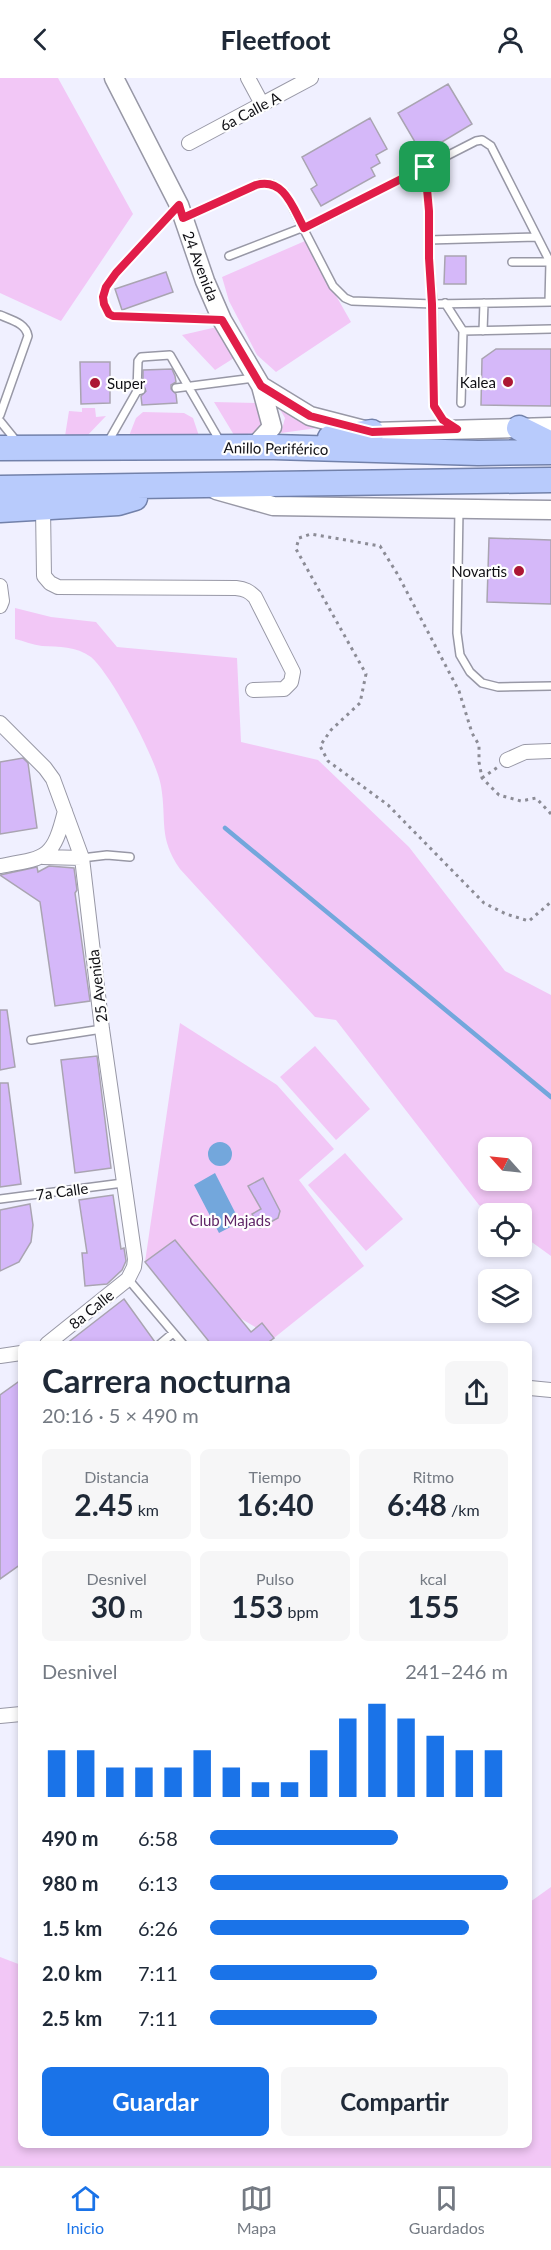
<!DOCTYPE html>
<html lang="es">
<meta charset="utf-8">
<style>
:root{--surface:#fff;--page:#f6f6f7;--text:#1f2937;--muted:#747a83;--line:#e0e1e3;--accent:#1a73e8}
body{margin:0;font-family:Lato,sans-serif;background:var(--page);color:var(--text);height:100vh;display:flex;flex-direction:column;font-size:22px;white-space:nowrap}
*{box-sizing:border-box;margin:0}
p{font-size:20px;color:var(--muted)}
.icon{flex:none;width:33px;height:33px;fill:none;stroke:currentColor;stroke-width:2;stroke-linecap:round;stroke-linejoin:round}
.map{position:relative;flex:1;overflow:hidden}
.side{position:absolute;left:18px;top:1263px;width:514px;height:807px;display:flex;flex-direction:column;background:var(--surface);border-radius:9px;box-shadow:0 3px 9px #0003}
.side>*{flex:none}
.needle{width:39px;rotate:297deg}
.tools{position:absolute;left:478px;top:1059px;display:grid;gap:12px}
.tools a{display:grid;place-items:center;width:54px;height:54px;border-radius:9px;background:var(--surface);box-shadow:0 3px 9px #0003;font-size:30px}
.pin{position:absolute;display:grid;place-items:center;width:51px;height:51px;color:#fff;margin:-26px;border-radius:12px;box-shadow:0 3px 9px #0006}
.round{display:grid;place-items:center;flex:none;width:63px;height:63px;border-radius:9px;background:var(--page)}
.summary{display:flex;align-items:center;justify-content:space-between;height:102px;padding:0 24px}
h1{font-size:33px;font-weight:700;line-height:45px}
.stats{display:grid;grid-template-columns:repeat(3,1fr);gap:9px;height:102px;padding:6px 24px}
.stats div{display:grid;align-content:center;border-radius:9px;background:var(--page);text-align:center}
.stats b{font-size:30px;font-weight:700}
.stats small{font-size:16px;font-weight:400}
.stats p{font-size:16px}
.chart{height:168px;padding:12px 24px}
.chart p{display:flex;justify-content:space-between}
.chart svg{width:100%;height:108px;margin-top:6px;stroke:var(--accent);stroke-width:6}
.action{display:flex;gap:12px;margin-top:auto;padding:12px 24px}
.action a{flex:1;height:69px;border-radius:9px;background:var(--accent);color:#fff;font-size:24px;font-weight:700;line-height:69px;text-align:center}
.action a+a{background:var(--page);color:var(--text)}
ul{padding:0 24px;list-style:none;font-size:20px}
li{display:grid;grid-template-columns:96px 72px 1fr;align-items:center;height:45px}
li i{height:15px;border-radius:8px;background:var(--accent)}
header{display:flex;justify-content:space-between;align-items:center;height:78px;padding:0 24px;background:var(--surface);font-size:27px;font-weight:700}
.menu{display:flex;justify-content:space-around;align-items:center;height:84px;border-top:2px solid var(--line);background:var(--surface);font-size:16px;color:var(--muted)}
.menu a{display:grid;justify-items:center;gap:3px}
.menu .active{color:var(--accent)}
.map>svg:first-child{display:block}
.green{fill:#f2c7f6;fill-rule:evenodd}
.water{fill:#73a7dc}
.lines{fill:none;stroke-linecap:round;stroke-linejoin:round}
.stream{stroke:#73a7dc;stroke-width:4.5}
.building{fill:#d5b8f9;stroke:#a9a4b1;stroke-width:1.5}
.service-casing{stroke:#9898a6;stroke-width:10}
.minor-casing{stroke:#9898a6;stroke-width:16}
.tertiary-casing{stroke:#9898a6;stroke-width:21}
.trunk-casing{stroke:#7281aa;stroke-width:27}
.path{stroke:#8c8c96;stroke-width:3;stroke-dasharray:3 4.5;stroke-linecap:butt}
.service{stroke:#fff;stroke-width:7}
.minor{stroke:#fff;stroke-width:14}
.tertiary{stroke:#fff;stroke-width:18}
.trunk{stroke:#b8cbfc;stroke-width:24}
.route-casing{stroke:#fff;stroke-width:12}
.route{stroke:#e11d48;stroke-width:8}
.poi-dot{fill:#ac1734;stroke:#fefefe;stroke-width:2}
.labels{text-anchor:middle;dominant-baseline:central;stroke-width:4.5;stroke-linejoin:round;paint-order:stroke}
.street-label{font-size:15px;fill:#101015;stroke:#fefefe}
.poi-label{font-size:15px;fill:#101015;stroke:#fefefe;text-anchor:end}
.park-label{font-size:15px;fill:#602567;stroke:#fefefe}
</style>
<header><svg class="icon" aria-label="back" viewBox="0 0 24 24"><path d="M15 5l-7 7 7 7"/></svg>Fleetfoot<svg class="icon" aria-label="person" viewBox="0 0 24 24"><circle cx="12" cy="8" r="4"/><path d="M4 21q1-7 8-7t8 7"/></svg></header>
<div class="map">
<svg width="551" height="2088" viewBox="0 0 551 2088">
<rect width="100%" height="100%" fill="#f0f0ff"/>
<path class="green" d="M0 0H58L133 136 61 243 0 215Z
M305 163 351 244 276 294 257 277 229 223 222 199Z
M217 249 234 280 215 292 182 257Z
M272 318 317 350 281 355 285 340Z
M214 324 259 325 268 339 261 355 234 357Z
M82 330H95L96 339 106 338 85 360 65 358 69 333 82 334Z
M143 334 184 335 193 340 199 358H129L136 340Z
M15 530 51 539 96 544 117 569 237 580 241 664 318 682 409 769 505 893 551 917V1178L522 1157V1136L491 1135 479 1127 336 942 315 939 180 791C158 759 167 744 161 708 157 682 111 596 91 579 76 568 59 569 42 568 33 567 24 563 15 561ZM489 1070H522V1102H489Z
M180 945 277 1007 334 1071 299 1102 364 1188 274 1260 145 1184Z
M315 968 370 1031 336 1062 280 999Z
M345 1075 403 1141 366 1173 308 1107Z
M551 1809V2088H0V1879L21 1887V2067H530V1824Z"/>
<path class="water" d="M208 1076a12 12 0 1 1 24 0a12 12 0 1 1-24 0Z
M215 1095 240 1144 219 1155 194 1107Z"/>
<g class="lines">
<path class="stream" d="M225 750 551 1019"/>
</g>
<path class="building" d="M448 6 472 46 422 76 398 35Z
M370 40 387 71 376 77 380 85 371 90 375 98 321 128 311 111 317 107 302 79Z
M445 178H466V206H444Z
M166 194 173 214 122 232 115 211Z
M496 271H551V328L481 327 482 281Z
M80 284H110V325L81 326Z
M172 291 175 298 176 304 171 307V311L176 316 177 325 142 327 141 318 146 313 143 307V292Z
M489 460 551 462V526L487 524Z
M23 680 28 685 37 750 0 756V684Z
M49 788 74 790 77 812 75 815 90 923 55 928 40 824 0 797 37 789 38 794Z
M0 932H7L15 989 0 992Z
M97 978 111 1090 75 1095 61 982Z
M0 1005H8L21 1106 0 1109Z
M263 1100 280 1133 278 1140 260 1150 252 1136 261 1131 248 1108Z
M113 1117 121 1171 124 1170 126 1183 122 1192 107 1206 85 1208 82 1175H87L79 1122Z
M30 1126 33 1147 31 1164 19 1184 0 1193V1132Z
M175 1162 251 1254 262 1245 274 1260 266 1266H211L145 1184Z
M124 1221 155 1264 154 1266H66Z
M21 1302V1486L0 1501V1317Z"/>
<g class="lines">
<g class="service-casing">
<path id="service" d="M425 89 429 133V180L433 226 434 328 443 342 452 348
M177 129 116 195 106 209 103 219 104 226 109 236 113 238 220 241
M185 139 261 105 272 106 285 115 333 208 345 220 352 223 433 226 551 224
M428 162 537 159
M229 178 317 144 476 63 482 62 491 68 550 184 549 224
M512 184H551
M445 225 463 253 461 325
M0 237C11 242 26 245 28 258L0 337
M463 253 551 251
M483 253 484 225
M176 310 254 300
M137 313 138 283 141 279 170 277 221 365
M0 343 17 364
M108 364 137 313 141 312
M459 431 457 555 460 577 470 594 482 605 498 609 551 608
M82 780 107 777 130 779
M31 962 102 951
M0 1121 123 1105
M128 1201 183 1266
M160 1266 173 1255"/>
</g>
<g class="minor-casing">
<path id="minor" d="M248 0 262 26
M189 65 311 0
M43 430 44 498 50 505 58 509 236 510C245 511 249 513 255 519L293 594 291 604 284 611 253 612
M0 508 2 523 0 528
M0 645 45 690 53 701 82 780 102 951 135 1181 134 1189 128 1201 47 1266
M507 682 525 674 551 673
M43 779 82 780
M0 788C47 780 53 781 65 733
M0 1278 21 1275
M530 1310 551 1312
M0 1638 21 1636"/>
</g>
<g class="tertiary-casing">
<path id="tertiary" d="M114 0 179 127 205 203 222 242 261 308 272 349 254 369
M261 308 310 338 372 354 551 349
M216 412 273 428 551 432"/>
</g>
<g class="trunk-casing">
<path id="trunk" d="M519 350 551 366
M330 360 372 354
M0 370 274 369 478 375 551 374
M0 410 551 402
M0 432 118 425 135 420"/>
</g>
<path class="path" d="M482 700 498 689
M551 736 536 720 521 723 499 717 482 700 479 684V667L472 655 459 613 398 497 380 468 311 456 299 460 296 471 366 596 360 625 331 652 320 668 328 683 388 727 484 825 506 836 529 843 551 824"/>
<use href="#service" class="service"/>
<use href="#minor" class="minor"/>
<use href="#tertiary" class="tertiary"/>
<use href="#trunk" class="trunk"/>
</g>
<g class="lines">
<g class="route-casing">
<path id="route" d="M425 89 429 133V180L432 226 434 328 443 342 457 351 372 354 310 338 261 308 222 242 113 238 109 236 104 226 103 219 106 209 116 195 179 127 183 140 256 107C284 99 293 130 304 150Z"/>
</g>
<use href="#route" class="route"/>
</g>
<g class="poi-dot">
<circle cx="508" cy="304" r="6"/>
<circle cx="95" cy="305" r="6"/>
<circle cx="519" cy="493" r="6"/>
</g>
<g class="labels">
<g class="street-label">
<text transform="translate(250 33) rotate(-28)">6a Calle A</text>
<text transform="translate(201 188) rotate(69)">24 Avenida</text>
<text transform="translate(276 370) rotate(1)">Anillo Periférico</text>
<text transform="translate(97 908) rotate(-97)">25 Avenida</text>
<text transform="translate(62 1113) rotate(-8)">7a Calle</text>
<text transform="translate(91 1231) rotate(-39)">8a Calle</text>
</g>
<g class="poi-label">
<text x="496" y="304">Kalea</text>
<text x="107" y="305" text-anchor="start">Super</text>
<text x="507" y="493">Novartis</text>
</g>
<g class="park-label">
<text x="230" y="1142">Club Majads</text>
</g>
</g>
</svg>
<div class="tools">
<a><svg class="needle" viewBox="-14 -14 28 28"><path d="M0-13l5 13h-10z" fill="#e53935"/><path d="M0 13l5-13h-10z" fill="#747a83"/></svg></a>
<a><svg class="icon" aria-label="locate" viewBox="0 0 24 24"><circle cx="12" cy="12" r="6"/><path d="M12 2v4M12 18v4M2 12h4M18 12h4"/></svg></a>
<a><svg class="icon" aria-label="layers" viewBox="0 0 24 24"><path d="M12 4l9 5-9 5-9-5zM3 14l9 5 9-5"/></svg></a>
</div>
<div class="pin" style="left:425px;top:89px;background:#1e9e55"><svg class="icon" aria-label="arrive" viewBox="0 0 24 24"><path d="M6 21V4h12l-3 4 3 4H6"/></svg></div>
<section class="side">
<div class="summary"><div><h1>Carrera nocturna</h1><p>20:16 · 5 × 490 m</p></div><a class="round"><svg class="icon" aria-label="share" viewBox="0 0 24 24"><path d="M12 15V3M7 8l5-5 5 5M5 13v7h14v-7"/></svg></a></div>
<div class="stats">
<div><p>Distancia</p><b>2.45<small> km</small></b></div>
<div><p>Tiempo</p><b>16:40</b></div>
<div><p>Ritmo</p><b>6:48<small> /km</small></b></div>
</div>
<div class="stats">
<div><p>Desnivel</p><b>30<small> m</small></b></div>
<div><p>Pulso</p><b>153<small> bpm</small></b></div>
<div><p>kcal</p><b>155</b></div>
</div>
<div class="chart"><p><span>Desnivel</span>241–246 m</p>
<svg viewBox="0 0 160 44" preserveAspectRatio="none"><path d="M5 44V25M15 44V25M25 44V32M35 44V32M45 44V32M55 44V25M65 44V32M75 44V38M85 44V38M95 44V25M105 44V12M115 44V6M125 44V12M135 44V19M145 44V25M155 44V25"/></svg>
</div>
<ul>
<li><b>490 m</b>6:58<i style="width:63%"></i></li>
<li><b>980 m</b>6:13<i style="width:100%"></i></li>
<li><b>1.5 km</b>6:26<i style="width:87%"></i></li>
<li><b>2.0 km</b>7:11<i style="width:56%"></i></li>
<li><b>2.5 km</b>7:11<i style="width:56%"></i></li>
</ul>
<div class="action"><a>Guardar</a><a>Compartir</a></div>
</section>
</div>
<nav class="menu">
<a class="active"><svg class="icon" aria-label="home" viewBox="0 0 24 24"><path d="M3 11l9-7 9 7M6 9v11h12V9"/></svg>Inicio</a>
<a><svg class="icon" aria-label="map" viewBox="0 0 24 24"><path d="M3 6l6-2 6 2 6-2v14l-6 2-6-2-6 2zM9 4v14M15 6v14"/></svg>Mapa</a>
<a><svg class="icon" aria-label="saved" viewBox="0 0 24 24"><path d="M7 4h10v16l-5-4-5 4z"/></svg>Guardados</a>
</nav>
